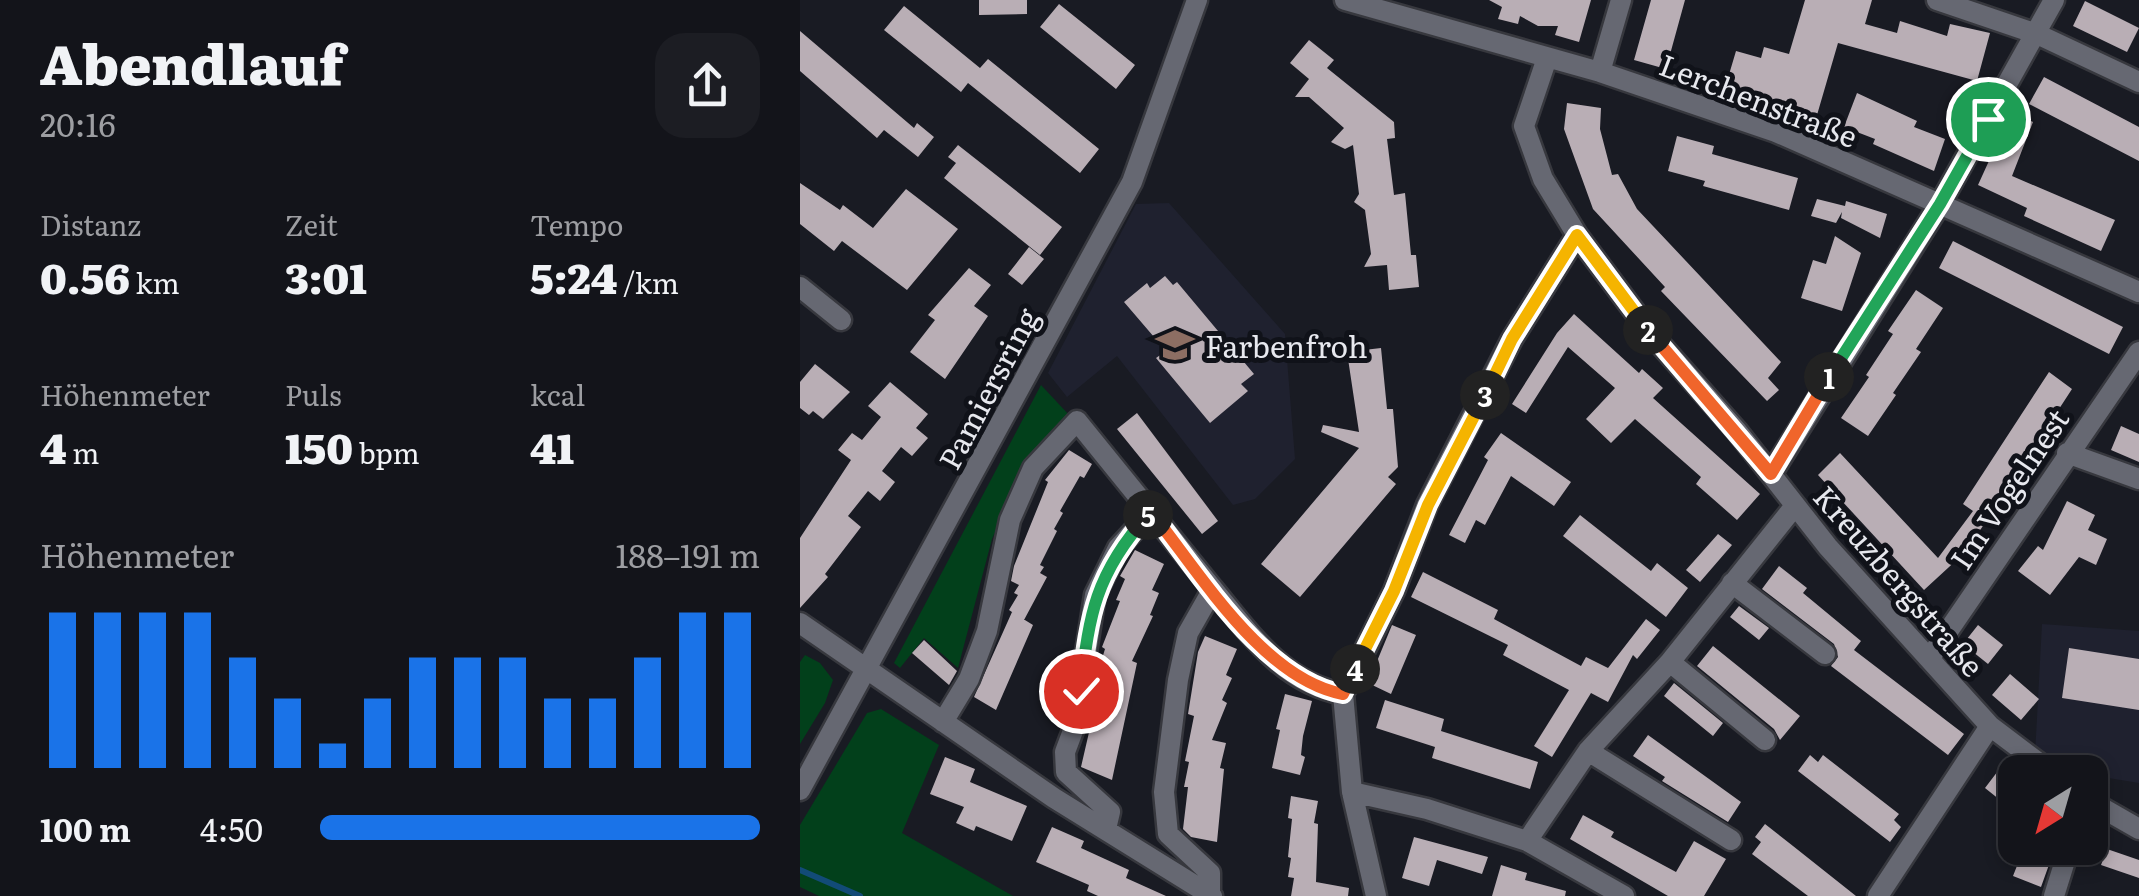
<!DOCTYPE html>
<html lang="de">
<meta charset="utf-8">
<style>
:root{--surface:#13141a;--page:#1c1d23;--text:#f1f3f6;--muted:#9d9ea2;--line:#323339;--accent:#1a73e8}
body{margin:0;font-family:Literata,serif;background:var(--page);color:var(--text);height:100vh;display:flex;flex-direction:column;font-size:38px;white-space:nowrap}
*{box-sizing:border-box;margin:0}
p{font-size:32px;color:var(--muted)}
.icon{flex:none;width:55px;height:55px;fill:none;stroke:currentColor;stroke-width:2;stroke-linecap:round;stroke-linejoin:round}
.map{position:relative;flex:1;overflow:hidden}
.panel{display:flex;flex-direction:column;background:var(--surface);width:800px}
.panel>*{flex:none}
.needle{width:65px;rotate:217deg}
.buttons{position:absolute;left:1198px;top:755px;display:grid;gap:20px}
.buttons a{display:grid;place-items:center;width:110px;height:110px;border-radius:20px;background:var(--surface);box-shadow:0 5px 15px #0003,0 0 0 2px var(--line);font-size:50px}
.pin{position:absolute;display:grid;place-items:center;width:85px;height:85px;color:#fff;margin:-42px;border:5px solid #fff;border-radius:50%;box-shadow:0 2px 10px #0007}
.km{position:absolute;width:50px;height:50px;margin:-25px;border-radius:50%;background:#222;color:#fff;font-size:28px;line-height:50px;text-align:center}
.round{display:grid;place-items:center;flex:none;width:105px;height:105px;border-radius:30px;background:var(--page)}
.headline{display:flex;align-items:center;justify-content:space-between;height:170px;padding:0 40px}
h1{font-size:55px;font-weight:800;line-height:75px}
.metrics{display:grid;grid-template-columns:repeat(3,1fr);gap:15px;height:170px;padding:10px 40px}
.metrics div{display:grid;align-content:center}
.metrics b{font-size:42px;font-weight:800}
.metrics small{font-size:28px;font-weight:400}
.metrics p{font-size:28px}
.chart{height:280px;padding:20px 40px}
.chart p{display:flex;justify-content:space-between}
.chart svg{width:100%;height:180px;margin-top:10px;stroke:var(--accent);stroke-width:6}
ul{padding:0 40px;list-style:none;font-size:32px}
li{display:grid;grid-template-columns:160px 120px 1fr;align-items:center;height:75px}
li i{height:25px;border-radius:12px;background:var(--accent)}
main{display:flex;flex:1;min-height:0}
.map>svg:first-child{display:block}
.built{fill:#1f212f}
.green{fill:#02401b}
.lines{fill:none;stroke-linecap:round;stroke-linejoin:round}
.stream{stroke:#124b77;stroke-width:6}
.building{fill:#b9aeb5}
.minor-casing{stroke:#37383e;stroke-width:25}
.minor{stroke:#666872;stroke-width:20}
.split-1-casing{stroke:#fff;stroke-width:20}
.split-2-casing{stroke:#fff;stroke-width:20}
.split-3-casing{stroke:#fff;stroke-width:20}
.split-4-casing{stroke:#fff;stroke-width:20}
.split-5-casing{stroke:#fff;stroke-width:20}
.split-6-casing{stroke:#fff;stroke-width:20}
.split-1{stroke:#22a559;stroke-width:12}
.split-2{stroke:#f0652b;stroke-width:12}
.split-3{stroke:#f5b400;stroke-width:12}
.split-4{stroke:#f5b400;stroke-width:12}
.split-5{stroke:#f0652b;stroke-width:12}
.split-6{stroke:#22a559;stroke-width:12}
.labels{text-anchor:middle;dominant-baseline:central;stroke-width:10;stroke-linejoin:round;paint-order:stroke}
.street-label{font-size:30px;fill:#e7e8ee;stroke:#101219}
.poi-label{font-size:30px;fill:#e7e8ee;stroke:#101219;text-anchor:start}
</style>
<main>
<section class="panel">
<div class="headline"><div><h1>Abendlauf</h1><p>20:16</p></div><a class="round"><svg class="icon" aria-label="share" viewBox="0 0 24 24"><path d="M12 15V3M7 8l5-5 5 5M5 13v7h14v-7"/></svg></a></div>
<div class="metrics">
<div><p>Distanz</p><b>0.56<small> km</small></b></div>
<div><p>Zeit</p><b>3:01</b></div>
<div><p>Tempo</p><b>5:24<small> /km</small></b></div>
</div>
<div class="metrics">
<div><p>Höhenmeter</p><b>4<small> m</small></b></div>
<div><p>Puls</p><b>150<small> bpm</small></b></div>
<div><p>kcal</p><b>41</b></div>
</div>
<div class="chart"><p><span>Höhenmeter</span>188–191 m</p>
<svg viewBox="0 0 160 44" preserveAspectRatio="none"><path d="M5 44V6M15 44V6M25 44V6M35 44V6M45 44V17M55 44V27M65 44V38M75 44V27M85 44V17M95 44V17M105 44V17M115 44V27M125 44V27M135 44V17M145 44V6M155 44V6"/></svg>
</div>
<ul>
<li><b>100 m</b>4:50<i style="width:100%"></i></li>
</ul>
</section>
<div class="map">
<svg width="1339" height="896" viewBox="0 0 1339 896">
<rect width="100%" height="100%" fill="#191b23"/>
<path class="built" d="M369 203 485 334 495 459 455 499 433 505 317 356 267 397 248 373 336 204Z
M1242 624 1339 631V783L1254 769 1235 755Z"/>
<path class="green" d="M241 385 270 416 207 506 192 539 158 668 124 638 100 668 94 663Z
M5 655 20 663 33 680 25 703 0 744V662Z
M81 709 139 745 102 833 213 896H19L0 887V825L67 713Z"/>
<g class="lines">
<path class="stream" d="M0 870 60 896"/>
</g>
<path class="building" d="M179 0H227V14L179 15Z
M689 0H791L779 42 755 35 758 26H738L720 16 718 24 698 19 702 7Z
M851 0H885L866 69 834 60Z
M1005 0H1072L1065 24 1097 33 1100 21 1147 36 1150 24 1190 33 1177 81 1038 43 1017 115 925 88 936 51 961 58 964 47 989 54Z
M1285 1 1339 28 1327 52 1273 26Z
M259 4 335 65 316 89 240 27Z
M104 6 180 68 188 59 299 149 280 173 168 83 161 92 84 30Z
M0 31 114 128 117 123 134 137 118 157 84 130 77 138 0 71Z
M509 40 534 60 527 68 594 122 595 138 587 139 594 195 605 193 611 255H616L619 287 589 290 587 265 564 267 571 254 565 210 554 202 559 194 553 145 545 149 531 142 544 128 509 97H495L509 79 490 63Z
M1244 77 1339 127V161L1229 104Z
M1057 93 1117 121 1114 127 1145 139 1134 171 1073 144 1075 139 1044 127Z
M767 103 801 108 800 129 812 175 818 174 837 209 981 362 968 378 979 390 967 401 861 291 865 287 793 209 764 129Z
M1216 114 1233 122 1212 176 1315 220 1301 251 1224 216 1227 208 1178 185 1193 152 1198 155Z
M877 136 914 146 912 154 998 178 989 210 903 186 905 181 868 171Z
M158 145 262 227 240 255 144 178 156 163 148 157Z
M0 183 40 210 43 205 73 228 106 189 158 229 107 290 42 241 34 251 0 224Z
M1017 199 1045 206 1046 201 1087 214 1080 238 1041 218 1042 212 1036 223 1011 216Z
M1035 236 1061 253 1042 311 1001 298 1013 260 1026 264Z
M1153 241 1323 327 1309 354 1139 268Z
M229 247 244 259 222 285 208 274Z
M169 268 191 285 174 306 188 316 145 379 110 352 135 320 128 315Z
M365 276 373 285 377 282 454 374 441 384 448 391 410 423 356 358 366 351 324 302 347 283 350 288Z
M1116 290 1143 308 1116 349 1121 352 1093 393 1096 395 1068 436 1041 418 1069 377 1066 375 1093 334 1088 331Z
M774 314 839 373 842 369 863 388 853 398 960 494 937 520 896 484 901 477 835 419 811 443 786 419 815 388 768 347 726 413 712 404 757 333Z
M581 348 587 409H593L598 467 588 477 596 484 500 597 461 564 559 448 521 432 523 425 559 432 547 352Z
M15 364 50 392 23 419 13 411 9 415 0 408V382Z
M1249 372 1272 389 1177 535 1161 556 1124 590 1018 475 1040 453 1138 558 1173 511 1163 504Z
M90 382 128 414 116 428 128 438 112 456 101 447 82 471 95 482 80 501 68 491 48 516 61 527 25 574 28 577 0 608V538L51 460 38 450 52 433 62 440 81 417 68 406Z
M337 413 418 521 402 534 317 429Z
M1321 426 1339 434V462L1311 450Z
M701 433 771 482 754 506 711 476 685 525 676 520 665 543 649 535 688 460 684 457Z
M269 450 292 464 284 478 280 476 260 511 263 513 254 529 257 531 240 565 244 567 240 573 247 577 224 620 209 610 218 595 214 593 219 585 211 581 214 566 248 482 245 480Z
M1267 501 1295 515 1288 530 1307 539 1296 565 1279 557 1250 595 1218 571 1238 546 1243 550Z
M780 515 851 571 857 563 888 588 866 617 763 536Z
M918 534 932 545 900 582 886 570Z
M335 550 364 564 352 590 359 593 350 615 353 616 332 661 337 663 312 780 281 767 302 676 297 675 305 649 302 647 320 601 316 600 325 579 320 576Z
M979 566 1007 588 1003 593 1061 641 1054 650 1164 734 1148 755 1031 666 1038 657 1034 644 962 589Z
M623 572 698 610 694 619 781 666 786 657 808 668 846 619 860 630 837 659 833 655 808 702 791 693 752 757 734 746 769 690 703 655 708 645 611 597Z
M939 606 969 628 959 640 930 617Z
M212 612 233 625 196 710 174 697Z
M592 625 616 635 591 694 568 683Z
M1178 625 1203 645 1188 664 1163 644Z
M405 636 437 649 426 675 432 678 422 700 427 703 412 740 426 743 420 768 424 769 417 842 391 837 383 829 388 787H384L389 762 385 761 394 716 388 714 398 652Z
M124 640 157 671 149 685 112 653Z
M913 646 1000 716 980 740 974 729 897 666Z
M1269 648 1339 659V710L1262 698Z
M1210 674 1239 699 1221 720 1192 695Z
M874 683 923 723 913 736 864 696Z
M485 694 512 701 503 736 501 755 505 757 500 775 472 768 480 730 476 729Z
M585 700 644 719 641 731 738 762 730 789 632 758 635 747 576 728Z
M848 735 941 802 928 822 862 781 865 777 833 756Z
M1010 755 1018 762 1023 755 1099 814 1094 820 1101 827 1090 842 998 771Z
M145 757 175 769 170 782 227 806 212 841 176 826 174 831 156 823 164 807 130 794Z
M1204 763 1215 772V812L1185 788Z
M491 796 518 801 514 823 518 824 516 882 549 888 548 896H491L494 878 488 877 491 858 488 857 492 819 488 818Z
M783 815 814 832 811 837 876 872 894 841 926 859 904 896H868L770 839Z
M965 824 993 846 1056 896H1008L952 854 961 842 955 837Z
M252 827 284 841 281 848 329 870 326 878 366 896H298L287 891 289 885 236 862Z
M614 837 688 857 682 874 637 860 629 886 602 878Z
M1224 848H1255L1241 887 1213 876Z
M1307 849 1339 860V878L1301 865Z
M701 865 727 873 725 880 766 891 765 896H692Z"/>
<g class="lines">
<g class="minor-casing">
<path id="minor" d="M545 0 800 72 976 132 1339 292
M1137 0 1237 34 1339 82
M747 58 724 126 743 179 777 235 852 335 937 431 1028 547 1190 726 1251 772
M800 72 821 0
M0 287 41 320
M1267 453 1339 479
M971 474 1140 204 1254 0
M932 583 1025 654
M413 589C450 634 483 683 543 694
M0 623 254 798 412 896
M1129 659 1339 352
M870 662 965 740
M143 722 169 679 187 631 210 520 233 468 277 421 413 589 388 633 378 680 364 792 368 834 410 873V895
M788 751 931 840
M0 790 332 182 397 0
M552 792 627 809 727 841 824 896
M1290 801 1339 829
M306 829 310 812 266 772 265 752 274 728 295 595 318 548 351 512
M727 841 788 751 870 662 994 507
M576 896 552 792 543 694 594 591 627 505 712 339 777 235
M1078 896 1190 726
M1254 896 1269 848"/>
</g>
<use href="#minor" class="minor"/>
</g>
<g class="lines">
<g class="split-1-casing">
<path id="split-1" d="M1029 377 1140 204 1188 119"/>
</g>
<g class="split-2-casing">
<path id="split-2" d="M848 330 971 474 1029 377"/>
</g>
<g class="split-3-casing">
<path id="split-3" d="M685 395 712 339 777 235 848 330"/>
</g>
<g class="split-4-casing">
<path id="split-4" d="M555 669 594 591 628 505 685 395"/>
</g>
<g class="split-5-casing">
<path id="split-5" d="M348 515 351 512C400 573 463 679 543 694L555 669"/>
</g>
<g class="split-6-casing">
<path id="split-6" d="M281 691C287 617 297 571 348 515"/>
</g>
<use href="#split-1" class="split-1"/>
<use href="#split-2" class="split-2"/>
<use href="#split-3" class="split-3"/>
<use href="#split-4" class="split-4"/>
<use href="#split-5" class="split-5"/>
<use href="#split-6" class="split-6"/>
</g>
<defs>
<g id="school-bare" transform="scale(3)"><path d="M0-5L7-2L0 1L-7-2ZM-4 1L0 2.5L4 1V4Q0 6-4 4Z" fill="#8d6e63" stroke="#101219" stroke-width="2.5" paint-order="stroke"/></g>
</defs>
<g fill-rule="evenodd">
<use href="#school-bare" x="375" y="345"/>
</g>
<g class="labels">
<g class="street-label">
<text transform="translate(959 99) rotate(21)">Lerchenstraße</text>
<text transform="translate(187 388) rotate(-62)">Pamiersring</text>
<text transform="translate(1208 488) rotate(-56)">Im Vogelnest</text>
<text transform="translate(1100 580) rotate(49)">Kreuzbergstraße</text>
</g>
<g class="poi-label">
<text x="405" y="345">Farbenfroh</text>
</g>
</g>
</svg>
<div class="buttons">
<a><svg class="needle" viewBox="-14 -14 28 28"><path d="M0-13l5 13h-10z" fill="#e53935"/><path d="M0 13l5-13h-10z" fill="#9d9ea2"/></svg></a>
</div>
<div class="pin" style="left:1188px;top:119px;background:#1e9e55"><svg class="icon" aria-label="arrive" viewBox="0 0 24 24"><path d="M6 21V4h12l-3 4 3 4H6"/></svg></div>
<div class="pin" style="left:281px;top:691px;background:#d93025"><svg class="icon" aria-label="check" viewBox="0 0 24 24"><path d="M5 12l5 5 9-10"/></svg></div>
<b class="km" style="left:1029px;top:377px">1</b>
<b class="km" style="left:848px;top:330px">2</b>
<b class="km" style="left:685px;top:395px">3</b>
<b class="km" style="left:555px;top:669px">4</b>
<b class="km" style="left:348px;top:515px">5</b>
</div>
</main>
